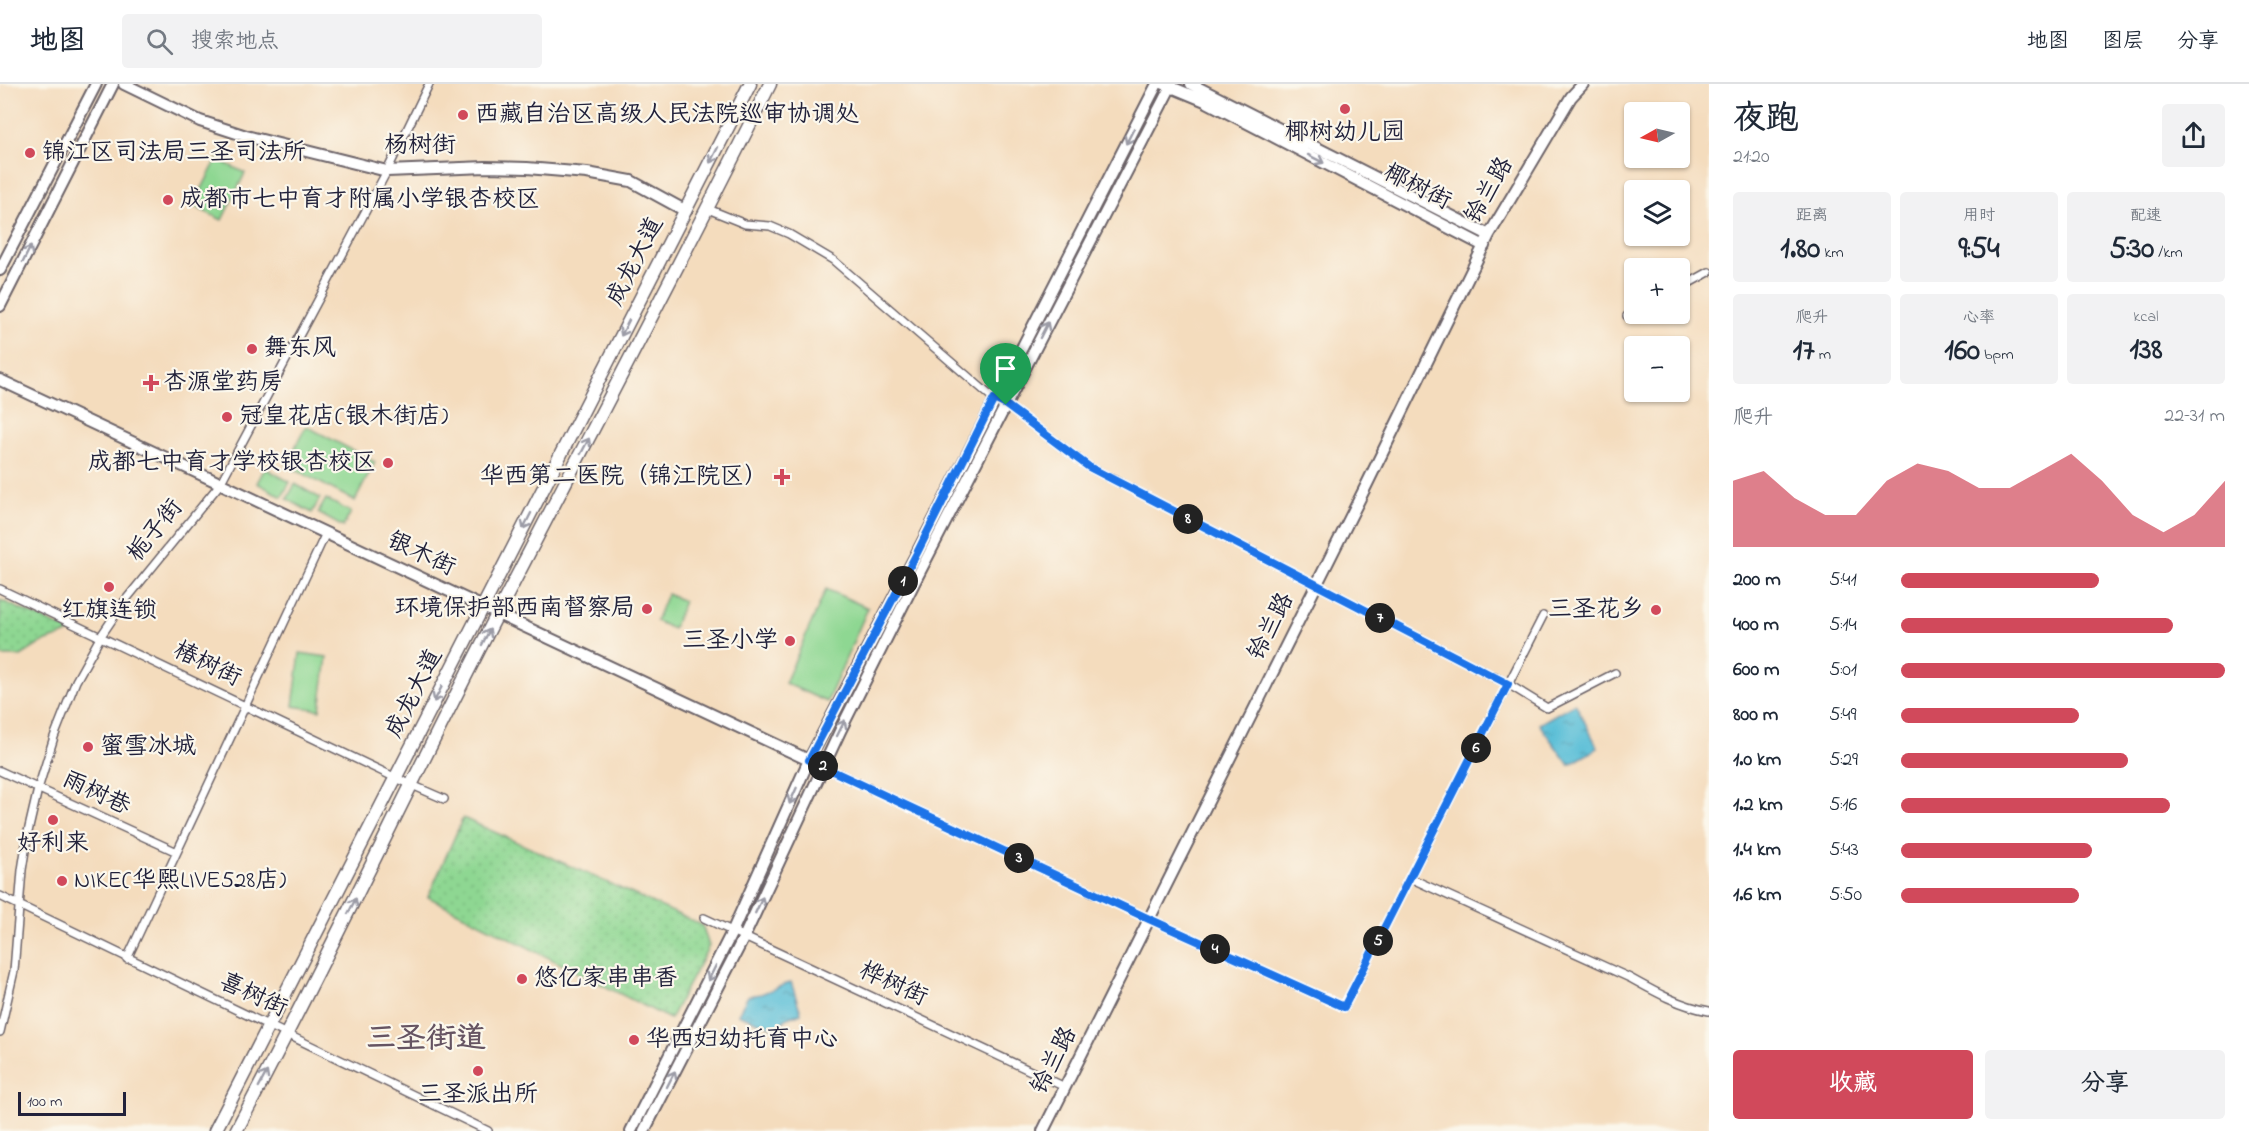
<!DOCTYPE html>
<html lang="zh">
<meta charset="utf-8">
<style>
:root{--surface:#fff;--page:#f2f2f3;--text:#1f2937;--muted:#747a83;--line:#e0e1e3;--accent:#d1495b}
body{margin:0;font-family:"Indie Flower","LXGW WenKai TC",sans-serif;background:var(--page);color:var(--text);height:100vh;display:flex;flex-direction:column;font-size:22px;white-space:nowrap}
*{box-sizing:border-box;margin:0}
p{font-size:20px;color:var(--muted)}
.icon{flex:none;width:33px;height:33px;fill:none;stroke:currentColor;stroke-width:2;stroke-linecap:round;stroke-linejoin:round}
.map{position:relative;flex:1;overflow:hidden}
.sheet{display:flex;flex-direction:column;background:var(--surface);width:540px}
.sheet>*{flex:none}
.needle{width:39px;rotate:262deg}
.controls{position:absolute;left:1624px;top:18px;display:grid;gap:12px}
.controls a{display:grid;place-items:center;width:66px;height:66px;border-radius:6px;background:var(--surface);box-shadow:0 2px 4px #0004;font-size:30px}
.scale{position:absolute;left:18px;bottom:15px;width:108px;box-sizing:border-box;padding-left:6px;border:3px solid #22223b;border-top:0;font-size:16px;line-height:21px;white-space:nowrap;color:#22223b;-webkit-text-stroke:4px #fbf7ec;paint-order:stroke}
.pin{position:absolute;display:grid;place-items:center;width:51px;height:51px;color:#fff;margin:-62px -26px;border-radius:50% 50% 50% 0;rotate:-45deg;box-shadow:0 0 6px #0007}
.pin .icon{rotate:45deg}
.km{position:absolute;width:30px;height:30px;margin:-15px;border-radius:50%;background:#222;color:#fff;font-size:16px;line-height:30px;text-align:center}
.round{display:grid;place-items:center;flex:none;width:63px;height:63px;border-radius:6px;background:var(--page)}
.summary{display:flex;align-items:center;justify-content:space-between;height:102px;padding:0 24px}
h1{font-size:33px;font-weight:800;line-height:45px}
.metrics{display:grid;grid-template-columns:repeat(3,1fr);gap:9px;height:102px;padding:6px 24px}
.metrics div{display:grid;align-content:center;border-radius:6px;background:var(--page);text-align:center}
.metrics b{font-size:30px;font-weight:800}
.metrics small{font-size:16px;font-weight:400}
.metrics p{font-size:16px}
.chart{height:168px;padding:12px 24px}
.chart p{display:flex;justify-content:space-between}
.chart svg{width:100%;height:108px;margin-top:6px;fill:var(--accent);opacity:.7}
.primary-button{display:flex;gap:12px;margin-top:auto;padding:12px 24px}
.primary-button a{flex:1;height:69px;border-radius:6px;background:var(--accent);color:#fff;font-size:24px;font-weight:800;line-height:69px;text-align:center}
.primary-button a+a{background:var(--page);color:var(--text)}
ul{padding:0 24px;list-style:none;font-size:20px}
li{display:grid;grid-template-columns:96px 72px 1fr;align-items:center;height:45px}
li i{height:15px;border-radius:8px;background:var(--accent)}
header{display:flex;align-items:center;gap:36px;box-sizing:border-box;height:84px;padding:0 30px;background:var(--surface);border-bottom:2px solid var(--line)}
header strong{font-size:28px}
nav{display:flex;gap:33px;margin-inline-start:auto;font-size:21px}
.search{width:420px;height:54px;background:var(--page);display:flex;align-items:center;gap:15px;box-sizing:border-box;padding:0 21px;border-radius:6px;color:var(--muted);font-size:22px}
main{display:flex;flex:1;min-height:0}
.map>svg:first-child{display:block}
.green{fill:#8ed792;stroke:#587c66;stroke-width:1.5}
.park{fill:url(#park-dots);stroke:#587c66;stroke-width:1.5}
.water{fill:url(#water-ripples);stroke:#3e7089;stroke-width:1.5}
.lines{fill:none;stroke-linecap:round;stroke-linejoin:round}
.street-casing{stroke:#6c6368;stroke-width:10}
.secondary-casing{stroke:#6c6368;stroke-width:14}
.highway-casing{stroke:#6c6368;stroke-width:15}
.street{stroke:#fff;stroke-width:7}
.secondary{stroke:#fff;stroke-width:10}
.highway{stroke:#fff;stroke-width:12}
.oneway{stroke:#9c9ca7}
.route-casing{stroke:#fff;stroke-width:12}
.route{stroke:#1a73e8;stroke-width:8}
.poi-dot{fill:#d1495b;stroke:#fbf7ec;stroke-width:2}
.labels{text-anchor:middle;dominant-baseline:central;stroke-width:4.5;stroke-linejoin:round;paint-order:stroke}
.poi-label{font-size:24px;fill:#22223b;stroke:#fbf7ec;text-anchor:start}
.street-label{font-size:24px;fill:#22223b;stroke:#fbf7ec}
.district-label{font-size:30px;font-weight:bold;fill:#665462;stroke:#fbf7ec}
</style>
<header>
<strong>地图</strong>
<div class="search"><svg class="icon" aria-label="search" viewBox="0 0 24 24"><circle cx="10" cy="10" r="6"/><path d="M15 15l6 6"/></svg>搜索地点</div>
<nav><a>地图</a><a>图层</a><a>分享</a></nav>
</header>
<main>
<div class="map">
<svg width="1709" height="1047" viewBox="0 0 1709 1047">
<defs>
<pattern id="park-dots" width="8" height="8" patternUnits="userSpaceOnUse" patternTransform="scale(1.5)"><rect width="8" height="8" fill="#8ed792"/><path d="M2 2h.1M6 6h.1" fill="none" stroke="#7ab87f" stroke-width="1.8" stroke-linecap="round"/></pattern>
<pattern id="water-ripples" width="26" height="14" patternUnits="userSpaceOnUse" patternTransform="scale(1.5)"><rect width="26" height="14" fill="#59bed7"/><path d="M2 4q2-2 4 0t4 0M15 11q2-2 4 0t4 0" fill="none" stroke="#499ab0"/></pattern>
</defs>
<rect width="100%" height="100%" fill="#fbf7ec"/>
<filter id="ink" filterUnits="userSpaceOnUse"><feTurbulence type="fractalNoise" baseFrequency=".0167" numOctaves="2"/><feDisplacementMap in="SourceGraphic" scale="12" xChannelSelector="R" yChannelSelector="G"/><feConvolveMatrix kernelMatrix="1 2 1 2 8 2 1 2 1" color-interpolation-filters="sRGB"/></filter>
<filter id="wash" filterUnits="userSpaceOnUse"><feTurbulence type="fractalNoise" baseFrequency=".008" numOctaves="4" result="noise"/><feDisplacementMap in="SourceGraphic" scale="24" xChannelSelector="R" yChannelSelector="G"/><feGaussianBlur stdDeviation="1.35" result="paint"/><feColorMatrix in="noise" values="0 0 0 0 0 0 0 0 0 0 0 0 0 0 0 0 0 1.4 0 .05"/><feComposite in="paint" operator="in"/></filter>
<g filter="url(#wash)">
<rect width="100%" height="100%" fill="#f4dcbd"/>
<path class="green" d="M217 75 245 89 222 136 193 122Z
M306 342 375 378 355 417 286 381Z
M265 384 290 398 282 413 257 399Z
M295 400 320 414 312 429 287 415Z
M326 415 351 428 343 443 318 429Z
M826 505 868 524 827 618 785 599Z
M667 510 684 517 673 545 656 537Z
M300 569 327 573 320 626 293 622Z"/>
<path class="park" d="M0 516 72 548 41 559 21 572H2L0 570Z
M463 734 702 841 709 862 670 935 428 813Z"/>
<path class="water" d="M1575 619 1598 664 1569 681 1539 640Z
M791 898 801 929 785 935 777 945 738 930 748 912 761 910Z"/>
</g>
<g filter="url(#ink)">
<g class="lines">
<g class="street-casing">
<path id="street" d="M708 125 745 140 770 142 789 150 833 176 994 315 1006 321 1089 383 1508 600 1547 624 1615 589
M1680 204 1709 188
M1627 232 1635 228
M0 505 396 694 444 715
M824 683 1149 835 1344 923 1543 532
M0 687 177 768
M1410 794 1630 894C1655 908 1680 922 1709 927
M0 812 488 1047
M704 834 1065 1003
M127 875 326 449
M0 948 14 887 22 786 28 748 38 705 54 653 76 597 101 552 124 518 220 400 387 87 429 0"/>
</g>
<g class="secondary-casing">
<path id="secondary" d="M124 0 200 37 246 52 387 87 486 83 527 84 587 89 631 97 686 127
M1164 0 1205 17 1484 162
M1191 0 1489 151
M0 186 96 0
M0 222 113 0
M0 296 815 679
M631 1047 732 848 809 676 918 467 1157 0
M644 1047 744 853 841 645 916 495 1172 0
M1043 1047 1366 402 1489 151 1571 13 1583 0"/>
</g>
<g class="highway-casing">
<path id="highway" d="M215 1047 750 0
M236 1047C323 884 402 716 486 552 581 367 678 185 770 0"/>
</g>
<use href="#street" class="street"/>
<use href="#secondary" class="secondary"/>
<use href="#highway" class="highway"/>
</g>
<defs><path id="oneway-shaft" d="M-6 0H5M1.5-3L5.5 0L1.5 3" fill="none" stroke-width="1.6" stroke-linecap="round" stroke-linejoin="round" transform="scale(1.5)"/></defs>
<g class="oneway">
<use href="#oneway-shaft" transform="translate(1130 52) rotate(117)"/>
<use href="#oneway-shaft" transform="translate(714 71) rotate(117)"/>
<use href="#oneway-shaft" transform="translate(1316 75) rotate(27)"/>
<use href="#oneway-shaft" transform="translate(27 170) rotate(-63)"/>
<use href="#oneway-shaft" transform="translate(625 244) rotate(117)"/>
<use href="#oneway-shaft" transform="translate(1044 246) rotate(-63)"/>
<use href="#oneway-shaft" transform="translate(585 362) rotate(-62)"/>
<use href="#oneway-shaft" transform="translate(527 437) rotate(117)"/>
<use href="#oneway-shaft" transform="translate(486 553) rotate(-63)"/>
<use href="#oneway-shaft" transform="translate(438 610) rotate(117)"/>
<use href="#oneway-shaft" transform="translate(841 644) rotate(-64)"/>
<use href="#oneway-shaft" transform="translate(793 712) rotate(114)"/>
<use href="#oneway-shaft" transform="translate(759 821) rotate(-65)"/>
<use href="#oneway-shaft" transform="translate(352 822) rotate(-63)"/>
<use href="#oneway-shaft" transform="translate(712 889) rotate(117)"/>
<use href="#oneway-shaft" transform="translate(263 995) rotate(-62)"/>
<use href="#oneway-shaft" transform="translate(671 995) rotate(-63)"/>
</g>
</g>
<g class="lines" filter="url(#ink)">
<g class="route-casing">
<path id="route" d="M994 315 1006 321 1089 383 1508 600 1344 923 1149 835 809 676 918 467Z"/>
</g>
<use href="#route" class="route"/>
</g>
<g class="poi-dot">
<circle cx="1345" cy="25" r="6"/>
<circle cx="463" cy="31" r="6"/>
<circle cx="30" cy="69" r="6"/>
<circle cx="168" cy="116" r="6"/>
<circle cx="252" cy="265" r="6"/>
<path d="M148 290h6v6h6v6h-6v6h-6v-6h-6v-6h6z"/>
<circle cx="227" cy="333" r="6"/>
<circle cx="388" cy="379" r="6"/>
<path d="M779 384h6v6h6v6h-6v6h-6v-6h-6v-6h6z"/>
<circle cx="109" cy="503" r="6"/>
<circle cx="647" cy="525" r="6"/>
<circle cx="1656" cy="526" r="6"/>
<circle cx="790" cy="557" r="6"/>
<circle cx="88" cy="663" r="6"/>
<circle cx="53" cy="736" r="6"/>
<circle cx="62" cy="797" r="6"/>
<circle cx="522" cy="895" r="6"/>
<circle cx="634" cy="956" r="6"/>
<circle cx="478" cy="987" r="6"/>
</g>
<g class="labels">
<g class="poi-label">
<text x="475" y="31">西藏自治区高级人民法院巡审协调处</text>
<text x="1345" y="49" text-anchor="middle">椰树幼儿园</text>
<text x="42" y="69">锦江区司法局三圣司法所</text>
<text x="180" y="116">成都市七中育才附属小学银杏校区</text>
<text x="264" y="265">舞东风</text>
<text x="163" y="299">杏源堂药房</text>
<text x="239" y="333">冠皇花店(银木街店)</text>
<text x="376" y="379" text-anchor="end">成都七中育才学校银杏校区</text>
<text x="768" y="393" text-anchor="end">华西第二医院（锦江院区）</text>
<text x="635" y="525" text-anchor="end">环境保护部西南督察局</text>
<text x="1644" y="526" text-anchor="end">三圣花乡</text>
<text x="109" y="527" text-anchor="middle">红旗连锁</text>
<text x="778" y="557" text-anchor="end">三圣小学</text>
<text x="100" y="663">蜜雪冰城</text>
<text x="53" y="760" text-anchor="middle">好利来</text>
<text x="74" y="797">NIKE(华熙LIVE528店)</text>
<text x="534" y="895">悠亿家串串香</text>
<text x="646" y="956">华西妇幼托育中心</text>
<text x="478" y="1011" text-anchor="middle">三圣派出所</text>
</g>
<g class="street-label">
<text x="420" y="62">杨树街</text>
<text transform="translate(1417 104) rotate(27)">椰树街</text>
<text transform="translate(1490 107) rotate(-60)">铃兰路</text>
<text transform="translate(636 178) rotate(-63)">成龙大道</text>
<text transform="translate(156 447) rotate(-51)">栀子街</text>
<text transform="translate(421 471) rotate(25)">银木街</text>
<text transform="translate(1272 543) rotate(-63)">铃兰路</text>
<text transform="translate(207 581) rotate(26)">椿树街</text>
<text transform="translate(415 610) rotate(-63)">成龙大道</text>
<text transform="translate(96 710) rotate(25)">雨树巷</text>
<text transform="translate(893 901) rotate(25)">桦树街</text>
<text transform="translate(253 912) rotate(25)">喜树街</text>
<text transform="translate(1055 977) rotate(-63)">铃兰路</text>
</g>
<g class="district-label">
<text x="426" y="956">三圣街道</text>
</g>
</g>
</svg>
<div class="controls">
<a><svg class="needle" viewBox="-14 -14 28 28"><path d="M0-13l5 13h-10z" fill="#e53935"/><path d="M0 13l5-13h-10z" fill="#747a83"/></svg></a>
<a><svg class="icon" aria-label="layers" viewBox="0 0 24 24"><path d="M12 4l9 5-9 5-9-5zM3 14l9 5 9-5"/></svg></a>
<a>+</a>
<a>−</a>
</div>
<div class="scale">100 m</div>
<div class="pin" style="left:1006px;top:321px;background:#1e9e55"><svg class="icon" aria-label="arrive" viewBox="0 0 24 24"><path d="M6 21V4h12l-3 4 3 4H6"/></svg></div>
<b class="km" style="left:903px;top:497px">1</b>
<b class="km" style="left:823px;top:682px">2</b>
<b class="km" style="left:1019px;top:774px">3</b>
<b class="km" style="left:1215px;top:865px">4</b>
<b class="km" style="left:1378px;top:857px">5</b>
<b class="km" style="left:1476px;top:664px">6</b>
<b class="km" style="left:1380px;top:534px">7</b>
<b class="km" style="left:1188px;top:435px">8</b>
</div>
<section class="sheet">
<div class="summary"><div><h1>夜跑</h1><p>21:20</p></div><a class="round"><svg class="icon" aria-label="share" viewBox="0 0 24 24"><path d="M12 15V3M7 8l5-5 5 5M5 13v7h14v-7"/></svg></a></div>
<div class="metrics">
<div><p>距离</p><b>1.80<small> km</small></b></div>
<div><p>用时</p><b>9:54</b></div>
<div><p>配速</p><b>5:30<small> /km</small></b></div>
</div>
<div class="metrics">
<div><p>爬升</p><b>17<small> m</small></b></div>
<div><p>心率</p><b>160<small> bpm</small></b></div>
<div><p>kcal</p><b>138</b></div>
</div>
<div class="chart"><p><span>爬升</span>22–31 m</p>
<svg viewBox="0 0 160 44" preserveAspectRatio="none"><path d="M0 44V17L10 13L20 24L30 31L40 31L50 17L60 10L70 13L80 20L90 20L100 13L110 6L120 17L130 31L140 38L150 31L160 17V44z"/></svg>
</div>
<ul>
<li><b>200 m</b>5:41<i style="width:61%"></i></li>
<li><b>400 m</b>5:14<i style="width:84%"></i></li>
<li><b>600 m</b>5:01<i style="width:100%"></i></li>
<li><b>800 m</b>5:49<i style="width:55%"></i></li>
<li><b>1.0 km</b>5:29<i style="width:70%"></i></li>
<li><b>1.2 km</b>5:16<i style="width:83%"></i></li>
<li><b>1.4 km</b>5:43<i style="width:59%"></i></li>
<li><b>1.6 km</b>5:50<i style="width:55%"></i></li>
</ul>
<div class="primary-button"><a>收藏</a><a>分享</a></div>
</section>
</main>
